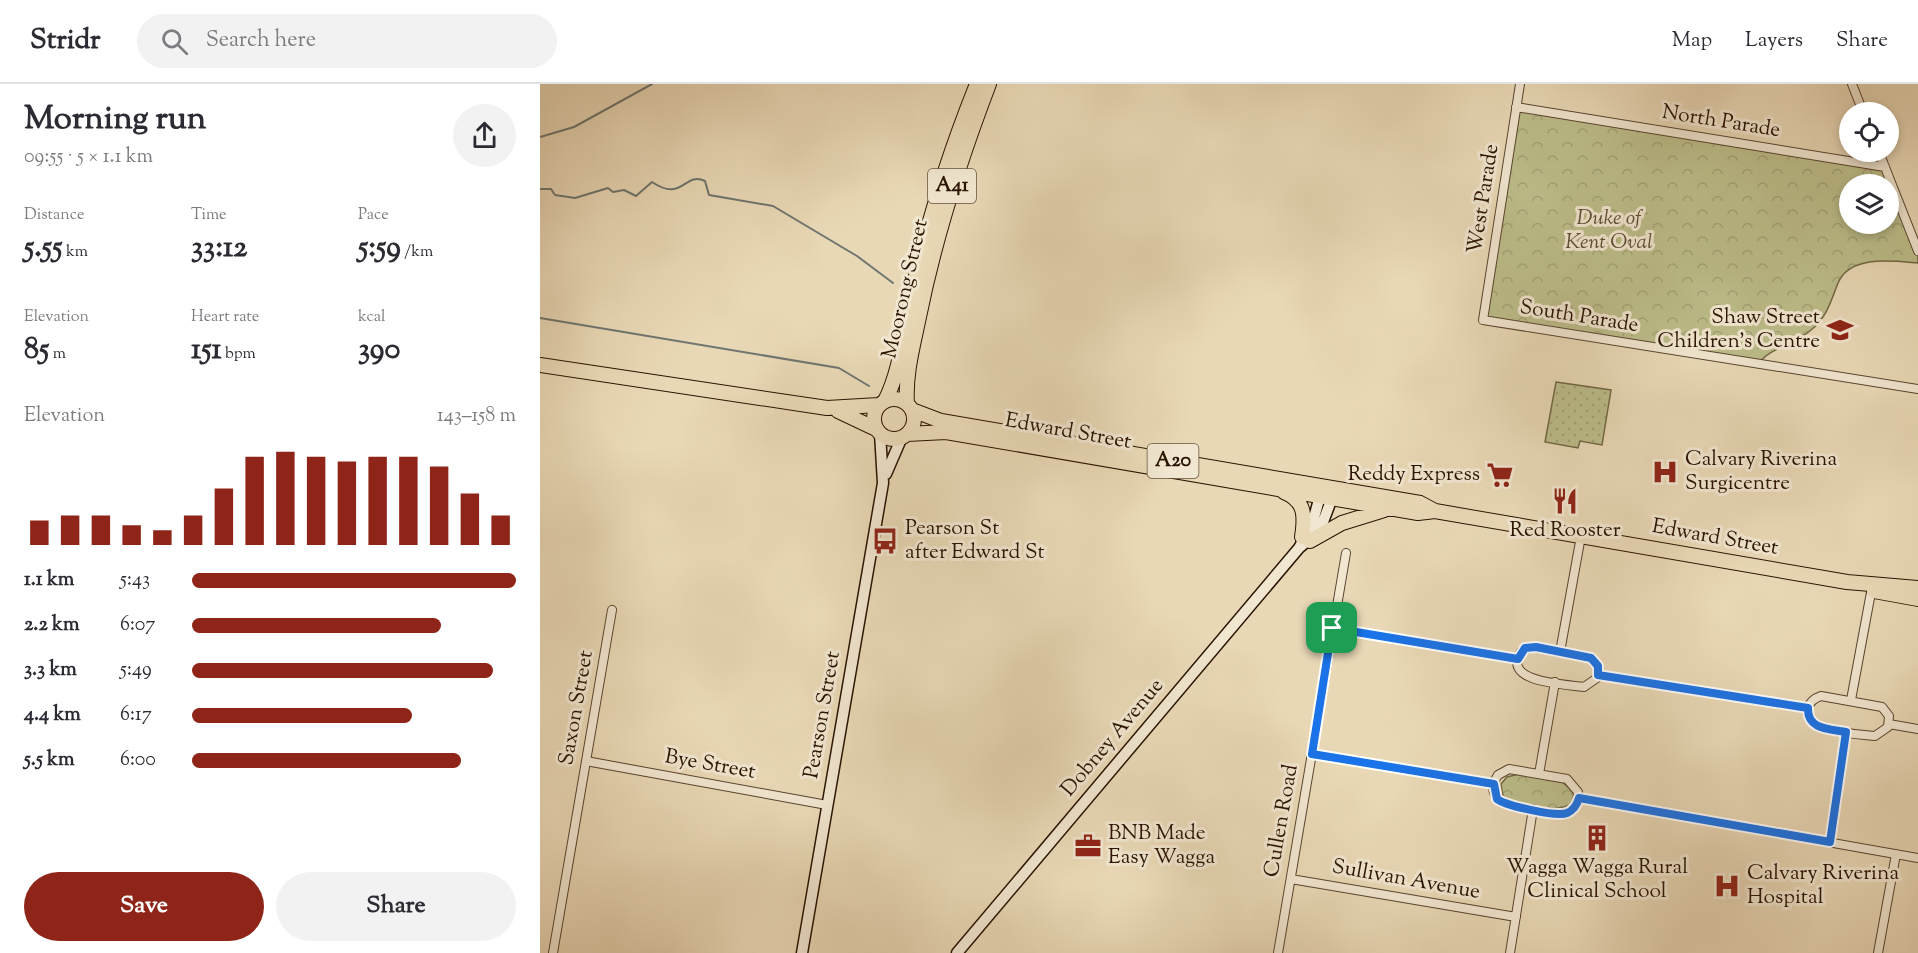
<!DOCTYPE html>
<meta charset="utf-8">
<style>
:root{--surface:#fff;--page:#f2f2f3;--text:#2b2b33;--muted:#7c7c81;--line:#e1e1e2;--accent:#8f2418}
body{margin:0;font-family:"Sorts Mill Goudy",serif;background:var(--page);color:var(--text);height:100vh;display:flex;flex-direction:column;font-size:22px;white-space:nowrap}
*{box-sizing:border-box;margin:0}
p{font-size:20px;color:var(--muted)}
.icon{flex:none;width:33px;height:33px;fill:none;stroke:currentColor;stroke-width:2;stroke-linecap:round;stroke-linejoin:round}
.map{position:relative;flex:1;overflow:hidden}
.side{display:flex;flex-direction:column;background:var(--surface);width:540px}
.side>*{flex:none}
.tools{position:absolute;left:1299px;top:18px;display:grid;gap:12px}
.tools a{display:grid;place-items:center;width:60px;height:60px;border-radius:50%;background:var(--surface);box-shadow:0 3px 9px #0003;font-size:30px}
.pin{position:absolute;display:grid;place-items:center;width:51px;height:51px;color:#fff;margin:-26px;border-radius:12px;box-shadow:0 3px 9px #0006}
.round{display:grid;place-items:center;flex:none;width:63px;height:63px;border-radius:32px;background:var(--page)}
.overview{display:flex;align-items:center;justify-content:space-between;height:102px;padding:0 24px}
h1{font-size:33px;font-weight:700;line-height:45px}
.stats{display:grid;grid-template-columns:repeat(3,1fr);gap:9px;height:102px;padding:6px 24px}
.stats div{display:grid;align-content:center}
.stats b{font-size:30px;font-weight:700}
.stats small{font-size:16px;font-weight:400}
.stats p{font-size:16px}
.chart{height:168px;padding:12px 24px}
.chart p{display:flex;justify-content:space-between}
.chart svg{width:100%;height:108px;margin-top:6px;stroke:var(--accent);stroke-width:6}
.primary-button{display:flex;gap:12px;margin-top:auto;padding:12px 24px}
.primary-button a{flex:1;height:69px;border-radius:36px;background:var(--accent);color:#fff;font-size:24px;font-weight:700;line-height:69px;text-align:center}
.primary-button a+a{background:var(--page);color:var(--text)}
ul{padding:0 24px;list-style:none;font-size:20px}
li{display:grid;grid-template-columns:96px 72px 1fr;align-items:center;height:45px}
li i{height:15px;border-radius:8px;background:var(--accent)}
header{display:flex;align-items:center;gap:36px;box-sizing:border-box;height:84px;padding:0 30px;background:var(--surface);border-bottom:2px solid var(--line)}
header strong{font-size:28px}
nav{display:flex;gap:33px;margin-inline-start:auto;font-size:21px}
.search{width:420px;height:54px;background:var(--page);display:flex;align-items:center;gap:15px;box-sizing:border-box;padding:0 21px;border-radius:33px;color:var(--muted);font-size:22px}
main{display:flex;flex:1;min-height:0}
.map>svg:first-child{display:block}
.grass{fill:url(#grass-dots);stroke:#726846;stroke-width:1.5}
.park{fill:url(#park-crowns);stroke:#726846;stroke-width:1.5;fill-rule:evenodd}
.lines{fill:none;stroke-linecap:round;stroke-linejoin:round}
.stream{stroke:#6e766f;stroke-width:2}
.street-casing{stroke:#59442e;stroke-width:10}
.secondary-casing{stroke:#291301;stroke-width:13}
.highway-casing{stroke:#291301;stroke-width:16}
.street{stroke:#f1e6d0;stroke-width:8}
.secondary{stroke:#f1e6d0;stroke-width:10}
.highway{stroke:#e9d8b6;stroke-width:14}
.route-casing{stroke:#fff;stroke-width:12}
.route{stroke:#1a73e8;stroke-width:8}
.labels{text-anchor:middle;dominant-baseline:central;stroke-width:6;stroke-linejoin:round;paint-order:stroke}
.shield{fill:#f1e6d0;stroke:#65523f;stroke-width:1.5}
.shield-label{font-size:20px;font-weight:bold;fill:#291301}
.street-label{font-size:21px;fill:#291301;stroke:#f1e6d0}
.park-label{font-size:21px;font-style:italic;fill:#5c4e31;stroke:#f1e6d0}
.poi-label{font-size:21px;fill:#291301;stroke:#f1e6d0;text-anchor:start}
</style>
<header>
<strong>Stridr</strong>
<div class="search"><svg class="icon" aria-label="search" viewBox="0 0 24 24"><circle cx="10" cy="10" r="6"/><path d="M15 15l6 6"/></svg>Search here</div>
<nav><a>Map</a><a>Layers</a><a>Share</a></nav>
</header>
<main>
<section class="side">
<div class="overview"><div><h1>Morning run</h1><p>09:55 · 5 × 1.1 km</p></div><a class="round"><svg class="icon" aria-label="share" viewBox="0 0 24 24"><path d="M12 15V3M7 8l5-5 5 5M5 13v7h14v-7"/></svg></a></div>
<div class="stats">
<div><p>Distance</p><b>5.55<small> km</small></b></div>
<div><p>Time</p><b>33:12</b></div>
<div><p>Pace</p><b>5:59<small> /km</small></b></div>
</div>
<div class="stats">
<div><p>Elevation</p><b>85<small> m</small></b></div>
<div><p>Heart rate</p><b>151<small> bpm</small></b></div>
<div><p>kcal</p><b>390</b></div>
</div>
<div class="chart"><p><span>Elevation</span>143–158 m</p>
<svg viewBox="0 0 160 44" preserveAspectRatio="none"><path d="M5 44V34M15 44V32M25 44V32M35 44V36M45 44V38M55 44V32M65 44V21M75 44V8M85 44V6M95 44V8M105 44V10M115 44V8M125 44V8M135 44V12M145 44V23M155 44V32"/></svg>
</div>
<ul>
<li><b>1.1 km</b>5:43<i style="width:100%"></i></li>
<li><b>2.2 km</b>6:07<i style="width:77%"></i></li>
<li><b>3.3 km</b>5:49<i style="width:93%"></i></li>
<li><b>4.4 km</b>6:17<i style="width:68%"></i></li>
<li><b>5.5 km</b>6:00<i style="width:83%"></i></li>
</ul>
<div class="primary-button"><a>Save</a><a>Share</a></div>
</section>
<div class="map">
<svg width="1378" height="869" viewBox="0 0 1378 869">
<defs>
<pattern id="grass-dots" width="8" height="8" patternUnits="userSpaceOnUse" patternTransform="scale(1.5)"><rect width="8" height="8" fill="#bcbd8a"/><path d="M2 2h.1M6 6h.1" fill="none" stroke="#a2a275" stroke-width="1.8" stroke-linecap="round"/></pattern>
<pattern id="park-crowns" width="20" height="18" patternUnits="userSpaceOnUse" patternTransform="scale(1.5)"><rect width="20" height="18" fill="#bcbd8a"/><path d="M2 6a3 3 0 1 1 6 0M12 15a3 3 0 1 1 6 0" fill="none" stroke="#a2a275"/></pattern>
</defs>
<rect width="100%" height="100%" fill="#e9d8b6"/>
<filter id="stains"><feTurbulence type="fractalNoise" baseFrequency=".00333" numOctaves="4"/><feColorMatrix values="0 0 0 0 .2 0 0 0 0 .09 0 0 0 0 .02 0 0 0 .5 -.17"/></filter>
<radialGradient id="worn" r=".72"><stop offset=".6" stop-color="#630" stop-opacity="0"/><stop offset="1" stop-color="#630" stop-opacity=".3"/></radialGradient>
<path class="grass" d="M1016 298 1071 306 1062 361 1040 357 1038 364 1005 358Z"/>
<path class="park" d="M976 23 1345 83 1378 167V179C1354 177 1310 170 1298 199 1291 217 1287 233 1271 246 1254 261 1231 263 1218 280L943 236ZM1310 100H1348V140H1310Z
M979 690 1022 698 1034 708V717C1022 731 977 723 963 712L961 700 967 693Z"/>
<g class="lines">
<path class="stream" d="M0 53 34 43 112 0
M0 105H11L15 111 35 114 68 104 73 108 84 106 96 112 112 98C143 119 144 87 165 97L169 111 233 122 317 172 353 199
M0 234 299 284 329 302"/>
<g class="street-casing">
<path id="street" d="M980 0 943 236 1378 305
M1312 0 1323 28
M976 23 1345 83
M1339 68 1378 167
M792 544 978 575
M991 563 1051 574 1058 582 1057 594 1044 603C1026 600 961 599 981 568Z
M1020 568 1041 452
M1058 591 1268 624
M1281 612 1342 623 1349 632 1348 643 1335 652C1318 650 1262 649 1268 624 1270 617 1275 614 1281 612Z
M1311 616 1332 503
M1349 640 1378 645
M772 670 953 700
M46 677 287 721
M969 685 1027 695 1038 708 1037 720 1028 729 1022 730C1002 727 935 726 958 691Z
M999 690 1015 598
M1039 714 1378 774
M1290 758 1306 648
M751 795 976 833
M13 869 72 526
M738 869 806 469
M970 869 993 725
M1338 869 1356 770"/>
</g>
<g class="secondary-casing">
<path id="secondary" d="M346 390 362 353
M262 869 343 399 340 349
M417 869 759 464 780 446 792 414 788 404 780 412 772 441 759 464"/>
</g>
<g class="highway-casing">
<path id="highway" d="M0 281 287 324 339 321
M334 335a20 20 0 1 1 40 0a20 20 0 1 1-40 0Z
M345 317C362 284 364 242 373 206 388 136 410 67 437 0
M367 320C365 290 373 262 379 233 395 153 420 76 449 0
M372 326 401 337 880 419 895 427
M298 327 336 345
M367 350 406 348 878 429 895 427 1307 498 1378 504
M744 408C766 417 765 433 762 453
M770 457 802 439 844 426
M1334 507 1378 515"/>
</g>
<use href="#street" class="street"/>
<use href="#secondary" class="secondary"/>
<use href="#highway" class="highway"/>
</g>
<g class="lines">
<g class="route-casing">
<path id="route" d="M792 544 978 575 985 564 996 563 1051 574 1058 582V591L1268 624C1267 646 1290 645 1306 648L1290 758 1039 714C1037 721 1034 726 1027 729 1017 733 966 722 957 715L954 700 772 670Z"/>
</g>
<use href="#route" class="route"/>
</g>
<defs>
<g id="school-bare" transform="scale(2.07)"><path d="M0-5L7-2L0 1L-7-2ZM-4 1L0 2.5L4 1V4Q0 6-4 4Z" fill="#8f2418" stroke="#f1e6d0" stroke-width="2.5" paint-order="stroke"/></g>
<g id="hospital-bare" transform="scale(2.07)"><path d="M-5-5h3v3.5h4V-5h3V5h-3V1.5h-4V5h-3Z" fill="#8f2418" stroke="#f1e6d0" stroke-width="2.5" paint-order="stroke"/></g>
<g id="supermarket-bare" transform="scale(2.07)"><path d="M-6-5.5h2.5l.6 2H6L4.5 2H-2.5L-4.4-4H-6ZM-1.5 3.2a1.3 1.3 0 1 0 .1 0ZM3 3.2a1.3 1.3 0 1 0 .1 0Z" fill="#8f2418" stroke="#f1e6d0" stroke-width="2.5" paint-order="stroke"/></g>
<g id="restaurant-bare" transform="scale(2.07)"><path d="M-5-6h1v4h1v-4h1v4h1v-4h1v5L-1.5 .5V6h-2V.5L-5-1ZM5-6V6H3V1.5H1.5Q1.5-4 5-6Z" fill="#8f2418" stroke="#f1e6d0" stroke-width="2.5" paint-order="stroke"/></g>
<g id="bus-bare" transform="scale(2.07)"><path d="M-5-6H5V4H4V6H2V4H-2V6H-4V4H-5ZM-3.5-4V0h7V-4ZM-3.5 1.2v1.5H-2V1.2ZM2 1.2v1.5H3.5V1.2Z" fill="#8f2418" stroke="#f1e6d0" stroke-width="2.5" paint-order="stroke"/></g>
<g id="building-bare" transform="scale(2.07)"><path d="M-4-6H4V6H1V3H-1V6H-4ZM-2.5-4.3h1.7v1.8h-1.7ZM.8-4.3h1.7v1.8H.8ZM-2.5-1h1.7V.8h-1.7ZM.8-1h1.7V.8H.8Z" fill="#8f2418" stroke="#f1e6d0" stroke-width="2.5" paint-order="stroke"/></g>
<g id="office-bare" transform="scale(2.07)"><path d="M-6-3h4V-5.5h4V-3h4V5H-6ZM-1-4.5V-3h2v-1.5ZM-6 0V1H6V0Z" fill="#8f2418" stroke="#f1e6d0" stroke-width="2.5" paint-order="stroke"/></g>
</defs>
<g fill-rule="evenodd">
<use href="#school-bare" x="1300" y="246"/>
<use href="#hospital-bare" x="1125" y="388"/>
<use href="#supermarket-bare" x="960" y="391"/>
<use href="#restaurant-bare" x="1025" y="417"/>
<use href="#bus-bare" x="345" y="457"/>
<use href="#building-bare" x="1057" y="754"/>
<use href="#office-bare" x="548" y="762"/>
<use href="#hospital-bare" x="1187" y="802"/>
</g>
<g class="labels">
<g class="shield">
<rect x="388" y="85" width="48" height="34" rx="4.5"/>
<rect x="607.5" y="360" width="51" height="34" rx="4.5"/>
</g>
<g class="shield-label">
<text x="412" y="102">A41</text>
<text x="633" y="377">A20</text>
</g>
<g class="street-label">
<text transform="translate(1181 38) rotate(9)">North Parade</text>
<text transform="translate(944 115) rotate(-81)">West Parade</text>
<text transform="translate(366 205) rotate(-77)">Moorong Street</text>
<text transform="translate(1039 233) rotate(9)">South Parade</text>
<text transform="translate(528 348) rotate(10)">Edward Street</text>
<text transform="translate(1175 454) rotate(10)">Edward Street</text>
<text transform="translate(37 624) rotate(-80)">Saxon Street</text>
<text transform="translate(283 631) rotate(-80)">Pearson Street</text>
<text transform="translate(573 654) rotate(-50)">Dobney Avenue</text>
<text transform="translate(170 681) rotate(10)">Bye Street</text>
<text transform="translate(742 737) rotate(-80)">Cullen Road</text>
<text transform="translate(866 796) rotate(10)">Sullivan Avenue</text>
</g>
<g class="park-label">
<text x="1069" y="135">Duke of<tspan x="1069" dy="24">Kent Oval</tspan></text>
</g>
<g class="poi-label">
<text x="1280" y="234" text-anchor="end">Shaw Street<tspan x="1280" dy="24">Children’s Centre</tspan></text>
<text x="1145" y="376">Calvary Riverina<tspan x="1145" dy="24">Surgicentre</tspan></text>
<text x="940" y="391" text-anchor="end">Reddy Express</text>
<text x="365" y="445">Pearson St<tspan x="365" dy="24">after Edward St</tspan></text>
<text x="1025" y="447" text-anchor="middle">Red Rooster</text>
<text x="568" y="750">BNB Made<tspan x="568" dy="24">Easy Wagga</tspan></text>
<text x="1057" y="784" text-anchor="middle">Wagga Wagga Rural<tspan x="1057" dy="24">Clinical School</tspan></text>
<text x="1207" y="790">Calvary Riverina<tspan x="1207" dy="24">Hospital</tspan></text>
</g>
</g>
<rect width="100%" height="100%" filter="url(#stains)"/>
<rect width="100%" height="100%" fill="url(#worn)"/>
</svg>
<div class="tools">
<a><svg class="icon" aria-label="locate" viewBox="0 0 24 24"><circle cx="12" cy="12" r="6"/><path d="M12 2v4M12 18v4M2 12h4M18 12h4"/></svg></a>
<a><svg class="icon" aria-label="layers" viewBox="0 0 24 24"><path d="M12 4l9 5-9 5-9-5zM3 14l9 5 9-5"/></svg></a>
</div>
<div class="pin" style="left:792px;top:544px;background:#1e9e55"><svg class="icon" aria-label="arrive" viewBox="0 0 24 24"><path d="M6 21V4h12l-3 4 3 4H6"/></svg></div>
</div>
</main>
